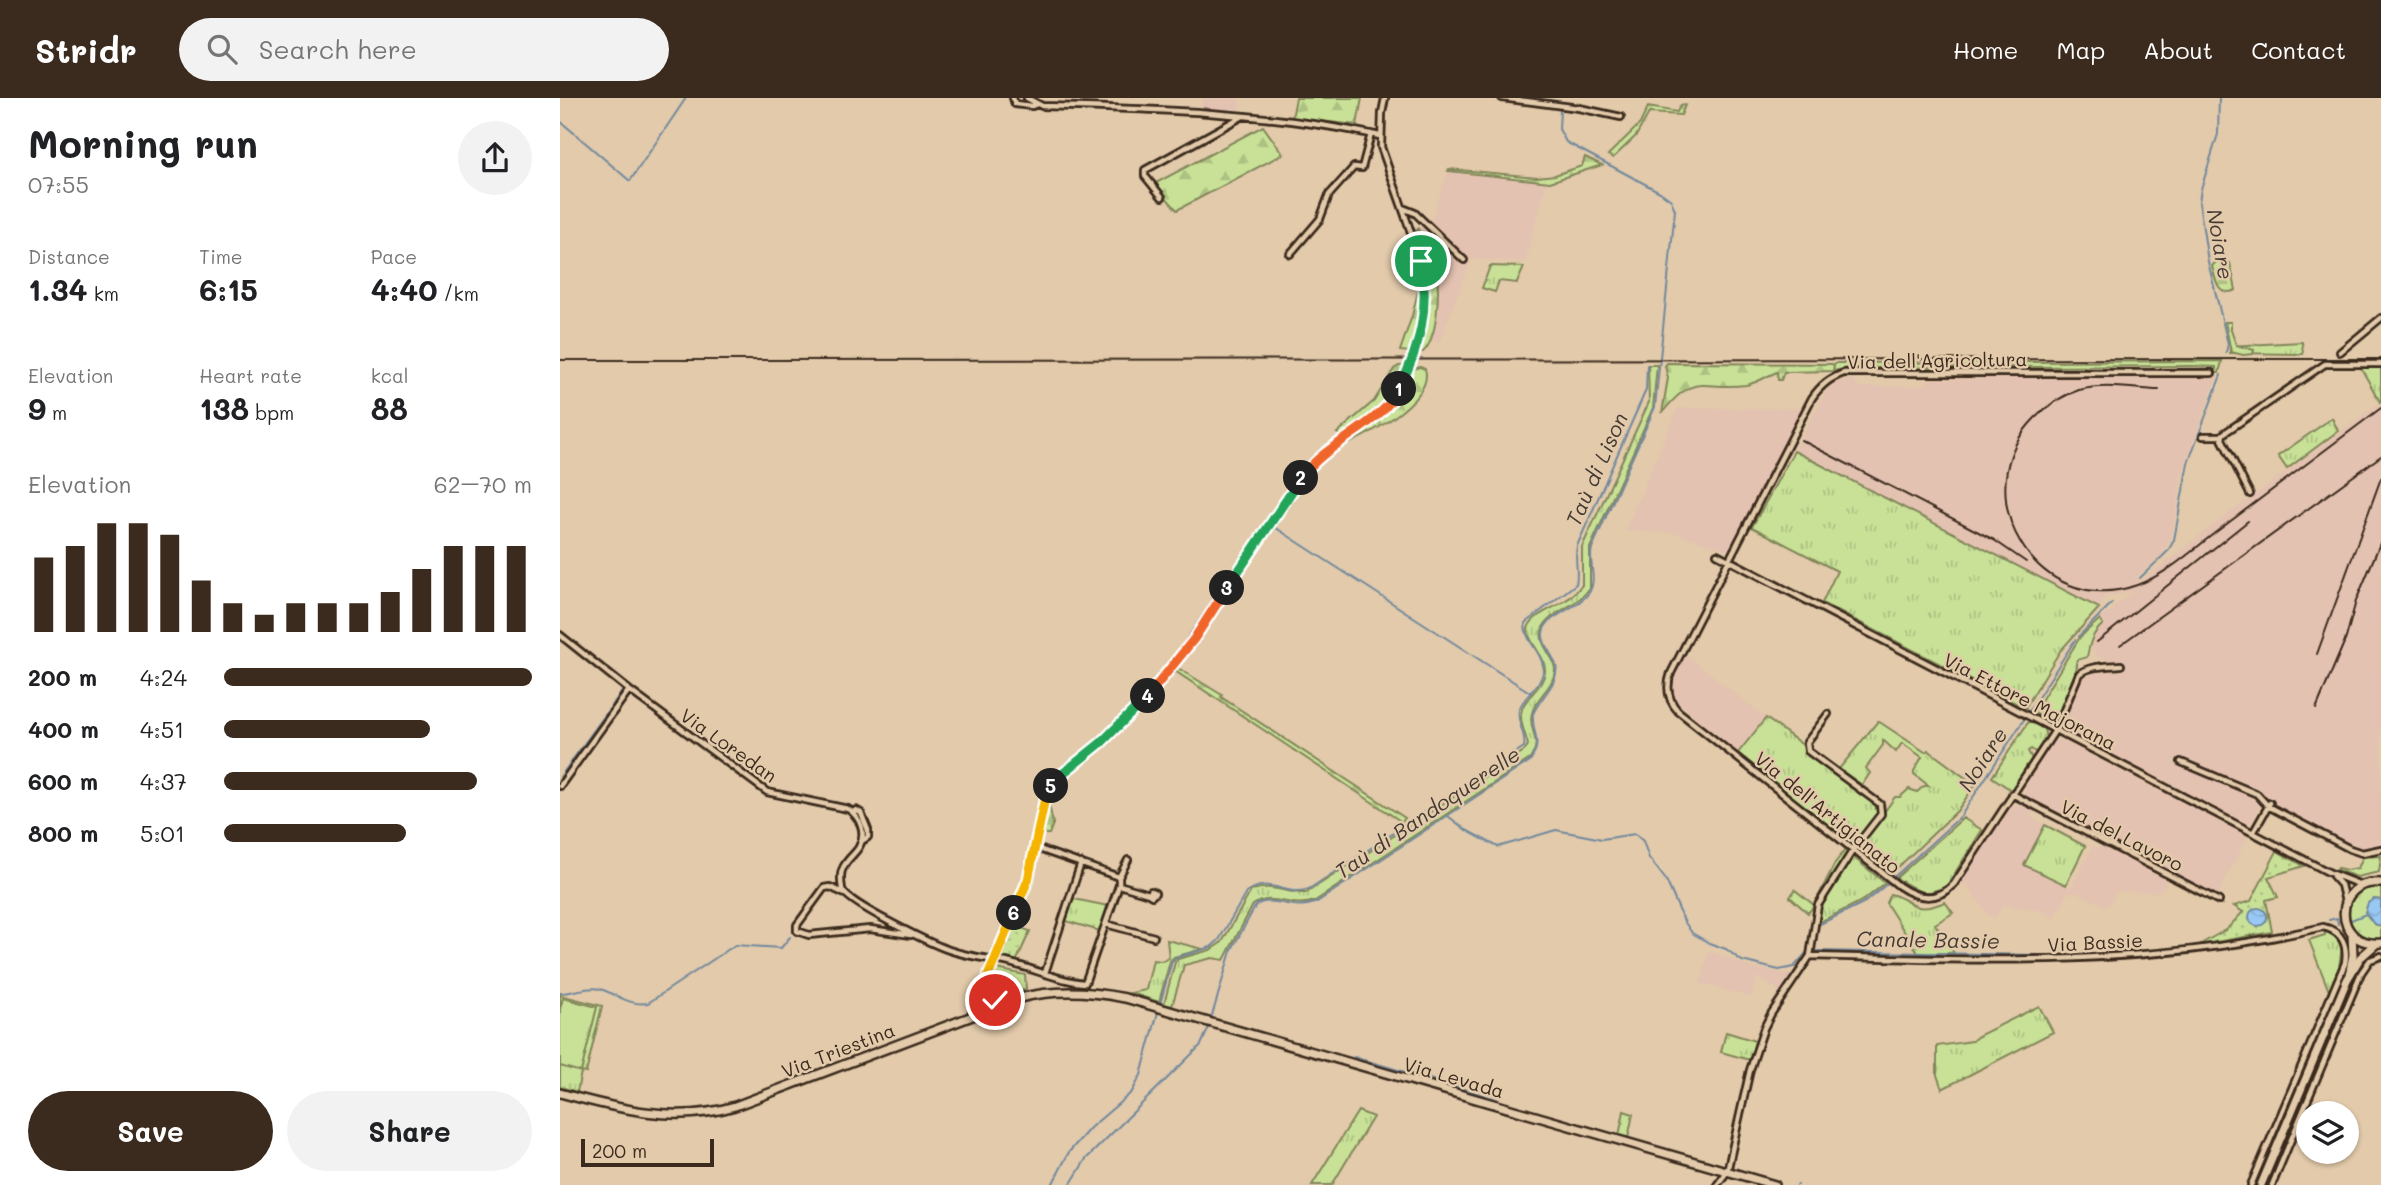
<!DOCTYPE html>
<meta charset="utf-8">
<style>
:root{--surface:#fff;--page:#f2f2f2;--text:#202124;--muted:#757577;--accent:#3b2a1e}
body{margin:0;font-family:Mali,sans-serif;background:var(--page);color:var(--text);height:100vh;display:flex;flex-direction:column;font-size:26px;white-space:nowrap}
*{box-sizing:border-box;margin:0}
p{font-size:23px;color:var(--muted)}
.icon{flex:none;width:38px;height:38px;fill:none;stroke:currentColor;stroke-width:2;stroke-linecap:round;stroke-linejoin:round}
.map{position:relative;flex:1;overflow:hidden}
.drawer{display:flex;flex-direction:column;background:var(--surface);width:560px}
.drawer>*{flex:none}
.tools{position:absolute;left:1736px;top:1003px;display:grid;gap:14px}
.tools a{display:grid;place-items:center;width:63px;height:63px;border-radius:50%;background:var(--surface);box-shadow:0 2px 5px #0004;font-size:35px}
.scale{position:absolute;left:21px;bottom:18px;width:133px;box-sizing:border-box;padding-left:7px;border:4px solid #3b2a1e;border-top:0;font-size:19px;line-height:24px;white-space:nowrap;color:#3b2a1e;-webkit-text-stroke:5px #e2caaa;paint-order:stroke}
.pin{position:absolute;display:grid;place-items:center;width:60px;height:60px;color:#fff;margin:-30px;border:4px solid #fff;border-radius:50%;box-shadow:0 2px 7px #0007}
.km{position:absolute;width:35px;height:35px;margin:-18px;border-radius:50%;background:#222;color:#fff;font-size:19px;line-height:35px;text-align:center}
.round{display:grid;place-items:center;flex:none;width:74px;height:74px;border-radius:37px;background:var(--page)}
.overview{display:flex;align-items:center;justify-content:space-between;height:119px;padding:0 28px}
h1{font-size:38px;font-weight:700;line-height:52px}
.metrics{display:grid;grid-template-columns:repeat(3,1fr);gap:10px;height:119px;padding:7px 28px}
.metrics div{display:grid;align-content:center}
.metrics b{font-size:30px;font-weight:700}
.metrics small{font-size:19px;font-weight:400}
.metrics p{font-size:19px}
.chart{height:196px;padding:14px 28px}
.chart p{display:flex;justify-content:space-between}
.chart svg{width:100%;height:126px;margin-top:7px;stroke:var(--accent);stroke-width:6}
.action{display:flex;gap:14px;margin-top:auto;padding:14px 28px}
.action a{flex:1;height:80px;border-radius:42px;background:var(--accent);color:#fff;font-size:28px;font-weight:700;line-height:80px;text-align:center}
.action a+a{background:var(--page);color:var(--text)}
ul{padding:0 28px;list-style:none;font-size:23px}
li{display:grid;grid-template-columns:112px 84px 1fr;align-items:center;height:52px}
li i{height:18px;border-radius:9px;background:var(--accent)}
header{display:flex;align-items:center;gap:42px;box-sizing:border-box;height:98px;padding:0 35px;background:var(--accent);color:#fff}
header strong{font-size:33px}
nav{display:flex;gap:38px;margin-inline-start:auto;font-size:24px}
.search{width:490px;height:63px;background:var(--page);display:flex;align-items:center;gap:18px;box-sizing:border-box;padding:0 24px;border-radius:38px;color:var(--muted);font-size:26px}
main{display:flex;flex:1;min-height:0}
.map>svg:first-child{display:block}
.built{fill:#e4c2b1}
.grass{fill:url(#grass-tufts);stroke:#82865a;stroke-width:2}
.forest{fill:url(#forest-firs);stroke:#82865a;stroke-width:2}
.garden{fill:url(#garden-dots);stroke:#82865a;stroke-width:2}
.pitch{fill:#c8e197;stroke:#82865a;stroke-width:2}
.water{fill:url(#water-waves);stroke:#73899e;stroke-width:2}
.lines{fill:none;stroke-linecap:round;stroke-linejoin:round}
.stream{stroke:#73899e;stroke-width:2}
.minor-casing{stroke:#3b2a1e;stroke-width:10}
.primary-casing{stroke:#3b2a1e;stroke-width:12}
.trunk-casing{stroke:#3b2a1e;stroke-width:12}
.minor{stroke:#e2caaa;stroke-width:4.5}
.primary{stroke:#e2caaa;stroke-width:7}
.trunk{stroke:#e2caaa;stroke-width:7}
.rail{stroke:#3b2a1e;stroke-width:2}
.minor-bridge-casing{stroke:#3b2a1e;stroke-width:10;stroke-linecap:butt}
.minor-bridge{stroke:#e2caaa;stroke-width:4.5}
.split-1-casing{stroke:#fff;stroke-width:14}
.split-2-casing{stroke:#fff;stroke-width:14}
.split-3-casing{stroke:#fff;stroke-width:14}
.split-4-casing{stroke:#fff;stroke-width:14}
.split-5-casing{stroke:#fff;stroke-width:14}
.split-6-casing{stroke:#fff;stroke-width:14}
.split-7-casing{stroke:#fff;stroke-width:14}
.split-1{stroke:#22a559;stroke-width:9}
.split-2{stroke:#f0652b;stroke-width:9}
.split-3{stroke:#22a559;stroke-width:9}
.split-4{stroke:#f0652b;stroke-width:9}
.split-5{stroke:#22a559;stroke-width:9}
.split-6{stroke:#f5b400;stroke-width:9}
.split-7{stroke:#f5b400;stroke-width:9}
.labels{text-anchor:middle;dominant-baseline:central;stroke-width:5;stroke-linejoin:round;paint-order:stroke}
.street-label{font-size:19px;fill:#3b2a1e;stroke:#e2caaa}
.water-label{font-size:21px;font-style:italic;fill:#443a33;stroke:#e2caaa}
</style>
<header>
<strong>Stridr</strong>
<div class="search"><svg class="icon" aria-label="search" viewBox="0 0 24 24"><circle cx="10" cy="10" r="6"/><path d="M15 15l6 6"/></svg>Search here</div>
<nav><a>Home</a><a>Map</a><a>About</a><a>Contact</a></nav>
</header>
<main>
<section class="drawer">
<div class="overview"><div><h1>Morning run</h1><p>07:55</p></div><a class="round"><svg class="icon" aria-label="share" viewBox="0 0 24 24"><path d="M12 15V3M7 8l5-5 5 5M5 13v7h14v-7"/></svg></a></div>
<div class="metrics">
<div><p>Distance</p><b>1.34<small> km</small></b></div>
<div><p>Time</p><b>6:15</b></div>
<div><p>Pace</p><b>4:40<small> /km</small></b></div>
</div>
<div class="metrics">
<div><p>Elevation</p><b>9<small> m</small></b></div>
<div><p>Heart rate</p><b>138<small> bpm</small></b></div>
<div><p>kcal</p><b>88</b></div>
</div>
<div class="chart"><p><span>Elevation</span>62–70 m</p>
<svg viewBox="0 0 160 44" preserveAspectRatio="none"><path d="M5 44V18M15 44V14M25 44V6M35 44V6M45 44V10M55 44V26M65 44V34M75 44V38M85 44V34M95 44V34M105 44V34M115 44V30M125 44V22M135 44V14M145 44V14M155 44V14"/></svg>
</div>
<ul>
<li><b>200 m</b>4:24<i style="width:100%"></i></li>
<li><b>400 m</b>4:51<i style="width:67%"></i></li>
<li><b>600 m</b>4:37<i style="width:82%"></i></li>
<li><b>800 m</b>5:01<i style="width:59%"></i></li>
</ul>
<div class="action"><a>Save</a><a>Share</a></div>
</section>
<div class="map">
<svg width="1821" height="1087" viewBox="0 0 1821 1087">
<defs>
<pattern id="grass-tufts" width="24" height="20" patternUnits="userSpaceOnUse" patternTransform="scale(1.75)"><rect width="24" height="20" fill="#c8e197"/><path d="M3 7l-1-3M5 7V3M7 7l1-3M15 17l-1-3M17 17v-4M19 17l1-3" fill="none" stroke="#adc182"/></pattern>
<pattern id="forest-firs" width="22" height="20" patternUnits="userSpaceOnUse" patternTransform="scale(1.75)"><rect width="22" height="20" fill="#c8e197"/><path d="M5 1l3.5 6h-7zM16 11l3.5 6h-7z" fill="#adc182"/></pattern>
<pattern id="garden-dots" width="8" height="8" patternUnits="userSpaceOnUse" patternTransform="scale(1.75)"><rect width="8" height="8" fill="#c8e197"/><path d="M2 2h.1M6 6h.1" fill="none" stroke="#adc182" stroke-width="1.8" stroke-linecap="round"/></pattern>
<pattern id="water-waves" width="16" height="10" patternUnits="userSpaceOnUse" patternTransform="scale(1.75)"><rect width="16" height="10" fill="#98c8f4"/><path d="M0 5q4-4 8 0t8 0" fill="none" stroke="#84acd1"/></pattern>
</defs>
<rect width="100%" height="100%" fill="#e2caaa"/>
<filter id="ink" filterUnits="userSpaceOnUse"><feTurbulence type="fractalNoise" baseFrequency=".0143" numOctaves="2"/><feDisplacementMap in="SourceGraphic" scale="14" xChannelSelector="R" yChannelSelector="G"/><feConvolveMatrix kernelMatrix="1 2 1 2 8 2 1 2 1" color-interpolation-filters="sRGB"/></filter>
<g filter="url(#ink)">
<path class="built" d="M643 0H680L678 12 641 10Z
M888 73 987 84 965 164 911 161 879 245 871 241 875 222 876 173 858 131 871 124Z
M1653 278 1657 279 1622 376 1611 442 1603 455 1577 479 1580 484 1656 425 1821 304V747L1812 752 1793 749 1703 703 1693 722 1689 726H1686L1509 633 1504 622 1521 581 1536 574 1564 570 1562 564 1555 565 1539 560 1528 545 1534 534 1543 526 1540 521 1572 494 1545 498 1539 510 1234 353 1265 296 1269 289 1279 283 1292 281 1300 289 1362 288 1369 281Z
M1118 310 1243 311 1174 446 1167 452 1115 435 1065 433Z
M1125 556 1206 620 1178 655 1116 603 1112 591 1113 583Z
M1498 642 1505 643 1688 738 1656 799 1467 700 1464 696 1465 686 1486 651 1491 644Z
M1458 706 1474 713 1470 719 1485 727 1465 767 1511 790 1533 748 1538 751 1541 746 1606 781 1605 789 1599 794 1557 793 1547 809 1516 794 1508 795 1509 792 1494 820 1482 813 1443 807 1436 820 1428 817 1408 788 1400 784 1448 709Z
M1149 853 1190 869 1230 876 1220 894 1197 878 1191 899 1140 885Z"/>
<path class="grass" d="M930 168 964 169 957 185 939 183 935 194 922 190Z
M1742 244 1743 256 1670 255V248Z
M1662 263 1659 275H1656V269L1632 268 1289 270 1273 273 1274 267 1277 265Z
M1088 267H1097L1093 310 1030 450V489C1021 507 988 514 982 532 978 547 995 558 995 572 994 589 976 599 972 615 967 633 984 641 970 661L755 803C729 812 714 793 693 807L664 862 652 860 624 867 612 908 604 906 615 864 618 861 650 852 662 844 691 793C710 784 726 796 746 795L964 653 968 647C966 638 960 625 961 616 962 600 983 591 985 574 987 557 961 539 970 526 977 515 995 510 1006 502 1012 499 1017 493 1022 487V449L1089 304Z
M1821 269V303L1820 304 1801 270Z
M1772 320 1778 333 1727 371 1718 358Z
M1234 353 1539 510 1500 553 1465 610 1262 505 1277 473 1192 429Z
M1540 521 1543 526C1532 536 1530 544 1527 559L1517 562V569L1500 615 1495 620H1488L1474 614 1520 539Z
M1206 620 1244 648 1246 653 1319 706V714L1295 749 1178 655Z
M1318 623 1365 654 1368 652 1415 687 1397 713 1330 777 1298 751 1335 699H1340L1349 691 1357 694 1364 688H1369L1354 676V673L1362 659 1342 645 1336 654 1323 642V647L1306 670 1310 675 1302 687 1279 671Z
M1469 623 1484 631 1486 640 1477 655 1471 651 1468 653 1472 661 1451 692 1432 679Z
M1403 720 1422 732 1386 789 1370 794H1361L1336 780Z
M1485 727 1525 748 1506 787 1464 767Z
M1286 751 1288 753 1254 808 1248 815 1230 799 1235 792 1254 807 1275 765Z
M1821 758 1819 774 1797 779 1777 772 1778 770 1786 772 1798 770 1803 759Z
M1293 759 1325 785 1304 802 1258 825 1261 806Z
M1821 789V802L1814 801 1806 816 1814 826 1821 828V841C1779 845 1778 786 1821 789Z
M1330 796C1356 802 1351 818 1385 804L1393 815 1375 826 1394 855H1358L1326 805Z
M514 801 548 808 540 833 506 823Z
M1765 831 1774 837 1782 849 1779 869 1769 893 1749 842 1765 837Z
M607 842 643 851 614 859 610 863 599 904 571 895 586 892 593 862 602 863 609 860Z
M437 871 465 877 466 891C459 893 449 898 442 896 431 892 432 878 437 871Z
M0 897 42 908 26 975 21 974 17 994 0 989Z
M1479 908 1493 934 1382 991 1377 977V948L1412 943 1418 938Z
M1166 934 1195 943 1190 962 1161 954Z
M798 1013 813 1019 772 1087H752Z
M1064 1013 1073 1016 1068 1040 1059 1038Z"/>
<path class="forest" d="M736 0H802L797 27 732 20Z
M1121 7H1125L1121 17 1089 15 1076 38 1053 60 1048 57 1080 26 1088 9 1117 14Z
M703 28 723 56 617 112 594 86Z
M1025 59 1042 67 990 84 888 73 889 71 977 79 995 77 1022 68Z
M858 131C864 144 873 158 876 172 880 191 878 241 863 254L858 253C873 206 871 181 855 135Z
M855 159C871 182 859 230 850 254L840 253 852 218 859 189Z
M1659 161 1670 165 1676 192C1659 200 1655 182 1652 168Z
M1665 224H1671V232L1676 247 1694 252 1693 256 1683 257 1671 254Z
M1107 265 1272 266 1274 267 1273 273 1224 274 1221 282H1218L1217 274C1207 278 1197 285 1186 287 1142 293 1136 272 1102 315L1108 280 1105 268Z
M839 268H845C837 302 808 320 781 337L777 335 814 303 834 271Z
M860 269 865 271C875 302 804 340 780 349L831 309 842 292 851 272Z
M618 570 662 597 661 599 845 720 842 724 615 573Z
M489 706 493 726 489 736H485L482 731Z"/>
<path class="garden" d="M1717 753 1744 768 1708 779 1718 799 1706 802 1712 834 1639 847 1667 831 1683 814 1674 808 1691 803Z
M455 828 470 833 456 864 442 859Z"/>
<path class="pitch" d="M3 900 37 909 21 974 0 968V911Z"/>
<path class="water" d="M1814 801 1821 802V828L1814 826 1805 814 1808 805Z
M1689 819a9 9 0 1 1 18 0a9 9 0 1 1-18 0Z"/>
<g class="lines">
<path class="stream" d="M1659 0 1658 36 1641 91 1639 104 1648 164 1668 246 1666 255
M0 23 70 83 126 0
M713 428 971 595
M1580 480 1608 453 1614 442 1628 365 1661 277
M1519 538 1552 505
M1468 615 1515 542
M0 679 63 592
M888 718 906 732 938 749 996 732 1042 741 1075 736 1083 743 1089 760 1106 782 1124 823 1132 835 1149 845 1166 851 1182 863 1219 872 1234 869 1248 853
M1334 779 1400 719 1465 620
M1769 822 1777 820 1778 826
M1791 822 1806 816
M1258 827 1305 804 1328 785
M1693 841 1730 834
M1247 852 1252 830
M1257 853 1478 857
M1507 858 1626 850
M0 895C12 896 28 887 40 891 57 896 69 908 88 905L175 847 221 850 230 839
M600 906 612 863 615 860 651 849 659 842 686 795C709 776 725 800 749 791L964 649C967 636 956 625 959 612 964 595 989 585 982 564 977 549 965 542 965 525L1016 486C1019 473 1014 461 1017 448L1086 292 1087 267
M651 921 671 853 696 807C715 796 731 815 757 804L970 663C984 642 971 636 973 616 979 600 1000 585 996 567 993 556 979 544 984 531 990 516 1021 509 1030 493 1037 480 1028 463 1032 450L1095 309 1115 112 1111 102 1100 94 1006 44 999 31 1000 12
M794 959 937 1001
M492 1087 509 1054 530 1030 572 994 581 977 598 914
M510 1087 526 1061 641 947 649 929
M1237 1087H1238"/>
<g class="minor-casing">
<path id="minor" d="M453 0 455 6 472 8 477 6
M467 0 482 8C595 11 709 14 820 38
M825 0 822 15 821 49 861 163C868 198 864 219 855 253
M942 0 1019 10 1061 19
M602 99 585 78V72L683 18
M845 111 855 115 904 162
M730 156 760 121 769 97 794 69 802 70 811 36
M1780 254 1821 220
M1643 338H1662
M1690 396 1662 341 1663 336 1765 266H1821
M1157 456 1770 775 1801 787
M0 537 69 592 207 694 288 711C300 719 307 735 299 749 295 756 286 762 283 770 280 775 281 785 282 791 286 805 372 846 389 852 406 858 423 860 441 863 469 868 497 883 525 885L559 787V779
M1561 567C1548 568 1531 567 1519 576L1496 631 1394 786C1377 804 1358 801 1339 788L1118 613C1108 602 1106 589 1111 575L1252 300C1261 287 1270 280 1284 275H1652
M1621 664 1697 696 1708 708 1790 751 1802 755 1821 751
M0 688 69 592
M1452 696 1659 803
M293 714 296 712 301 715 308 732V739L302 743
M1693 735 1710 705
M476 750 559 779
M1773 778 1781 787 1785 804
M559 779 568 762
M559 787 589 796
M591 793 595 795 592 798 590 797Z
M285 796 270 789 264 790 237 827V833L249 837 310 831 351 837
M546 826 594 839
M1250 858C1421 863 1596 869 1763 829 1782 833 1788 847 1785 865L1691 1087
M485 875 521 765
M428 882 435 900V910
M434 897 444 901H452
M435 910 428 900 429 876 469 782 486 695 501 677 542 644 577 610 612 570 750 367C775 344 809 330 830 304 839 294 844 282 849 269
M411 916 423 907 428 900
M1157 1087 1167 1074 1190 972 1204 930 1211 916 1250 858 1258 807 1293 752 1321 716 1320 706 1248 653 1247 644 1268 616
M1712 1087 1801 875 1810 862 1821 858"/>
</g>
<g class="primary-casing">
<path id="primary" d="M0 995C58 1011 116 1026 175 1008L460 900C495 891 530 893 565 900L1215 1087"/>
</g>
<g class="trunk-casing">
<path id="trunk" d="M1821 785C1772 780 1772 850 1821 845
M1790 873 1793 857 1792 836
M1701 1087 1787 882 1800 860 1816 846"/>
</g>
<use href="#minor" class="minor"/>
<use href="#primary" class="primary"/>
<use href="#trunk" class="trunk"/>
<path class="rail" d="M0 262 1821 261
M1599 292C1572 291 1545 285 1519 292 1503 297 1487 308 1475 320 1401 394 1477 523 1577 487 1610 475 1633 451 1660 431 1714 391 1767 350 1821 310
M1241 342 1434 442 1466 464
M1537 544 1688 423
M1560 547 1821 358
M1757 556 1821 380
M1756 611 1786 540 1796 503 1821 443"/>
<g class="minor-bridge-casing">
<path id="minor-bridge" d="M849 269 855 253"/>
</g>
<use href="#minor-bridge" class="minor-bridge"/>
</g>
</g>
<g class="lines" filter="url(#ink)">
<g class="split-1-casing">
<path id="split-1" d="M839 291C860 249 870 209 861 163"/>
</g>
<g class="split-2-casing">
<path id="split-2" d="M741 380C767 343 819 329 839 291"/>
</g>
<g class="split-3-casing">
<path id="split-3" d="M667 490 741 380"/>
</g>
<g class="split-4-casing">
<path id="split-4" d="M588 598 634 541 667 490"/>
</g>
<g class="split-5-casing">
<path id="split-5" d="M491 688 501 677 542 644 588 598"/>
</g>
<g class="split-6-casing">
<path id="split-6" d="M454 815 468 782 486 695 491 688"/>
</g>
<g class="split-7-casing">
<path id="split-7" d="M435 902 428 881 429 876 454 815"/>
</g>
<use href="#split-1" class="split-1"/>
<use href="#split-2" class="split-2"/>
<use href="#split-3" class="split-3"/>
<use href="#split-4" class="split-4"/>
<use href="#split-5" class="split-5"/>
<use href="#split-6" class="split-6"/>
<use href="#split-7" class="split-7"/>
</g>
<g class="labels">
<g class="street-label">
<text transform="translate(1377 262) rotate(-1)">Via dell'Agricoltura</text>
<text transform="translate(1470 603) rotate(27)">Via Ettore Majorana</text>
<text transform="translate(169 647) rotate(35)">Via Loredan</text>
<text transform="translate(1268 714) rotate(39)">Via dell'Artigianato</text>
<text transform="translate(1562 737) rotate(27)">Via del Lavoro</text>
<text transform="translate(1535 844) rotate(-3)">Via Bassie</text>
<text transform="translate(278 952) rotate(-21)">Via Triestina</text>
<text transform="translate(894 979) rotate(16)">Via Levada</text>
</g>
<g class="water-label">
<text transform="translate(1661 146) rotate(80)">Noiare</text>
<text transform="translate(1036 371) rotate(-66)">Taù di Lison</text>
<text transform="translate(1422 661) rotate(-57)">Noiare</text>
<text transform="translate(867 714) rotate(-34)">Taù di Bandoquerelle</text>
<text transform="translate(1368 841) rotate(1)">Canale Bassie</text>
</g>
</g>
</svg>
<div class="tools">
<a><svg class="icon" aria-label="layers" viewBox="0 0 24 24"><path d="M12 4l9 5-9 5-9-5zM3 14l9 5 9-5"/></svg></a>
</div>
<div class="scale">200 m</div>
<div class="pin" style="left:861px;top:163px;background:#1e9e55"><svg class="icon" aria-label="arrive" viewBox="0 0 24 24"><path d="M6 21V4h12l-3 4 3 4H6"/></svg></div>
<div class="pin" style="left:435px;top:902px;background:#d93025"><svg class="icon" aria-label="check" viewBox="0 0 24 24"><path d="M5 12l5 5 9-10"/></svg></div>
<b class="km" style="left:839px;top:291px">1</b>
<b class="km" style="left:741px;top:380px">2</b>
<b class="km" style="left:667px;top:490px">3</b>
<b class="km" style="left:588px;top:598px">4</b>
<b class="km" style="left:491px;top:688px">5</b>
<b class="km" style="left:454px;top:815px">6</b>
</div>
</main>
